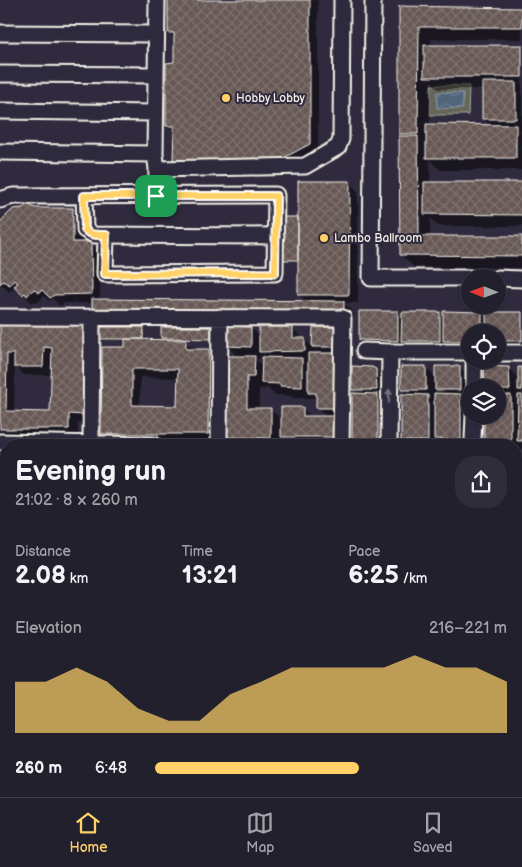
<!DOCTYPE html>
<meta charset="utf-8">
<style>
:root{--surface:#23202e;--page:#2f2d3a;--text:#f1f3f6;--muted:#a3a3aa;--line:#403e4a;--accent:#ffd166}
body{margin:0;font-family:"Balsamiq Sans",sans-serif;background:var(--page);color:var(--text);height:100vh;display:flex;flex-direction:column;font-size:19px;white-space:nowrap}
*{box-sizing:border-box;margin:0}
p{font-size:16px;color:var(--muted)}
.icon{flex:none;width:28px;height:28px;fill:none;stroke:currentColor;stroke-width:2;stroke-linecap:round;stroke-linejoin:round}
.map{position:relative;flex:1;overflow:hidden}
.side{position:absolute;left:0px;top:439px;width:522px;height:359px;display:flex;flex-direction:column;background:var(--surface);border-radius:20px 20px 0 0;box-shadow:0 1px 4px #0004,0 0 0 1px var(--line)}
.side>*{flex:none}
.needle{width:32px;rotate:271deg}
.controls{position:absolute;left:461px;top:269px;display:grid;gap:10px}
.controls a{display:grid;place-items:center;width:45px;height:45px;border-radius:50%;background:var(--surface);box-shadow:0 1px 4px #0004,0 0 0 1px var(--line);font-size:25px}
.pin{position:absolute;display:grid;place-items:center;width:42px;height:42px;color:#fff;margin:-21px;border-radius:10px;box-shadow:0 2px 8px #0006}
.round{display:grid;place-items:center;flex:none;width:52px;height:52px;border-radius:20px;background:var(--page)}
.overview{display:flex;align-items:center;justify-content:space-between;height:85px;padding:0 15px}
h1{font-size:28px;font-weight:800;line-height:38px}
.metrics{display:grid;grid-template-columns:repeat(3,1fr);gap:8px;height:85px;padding:5px 15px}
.metrics div{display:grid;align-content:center}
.metrics b{font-size:25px;font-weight:800}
.metrics small{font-size:14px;font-weight:400}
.metrics p{font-size:14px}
.chart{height:140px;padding:10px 15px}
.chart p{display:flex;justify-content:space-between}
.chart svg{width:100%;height:90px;margin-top:5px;fill:var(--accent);opacity:.7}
ul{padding:0 15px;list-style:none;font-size:16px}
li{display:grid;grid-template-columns:80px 60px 1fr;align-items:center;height:38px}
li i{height:12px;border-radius:6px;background:var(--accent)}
.menu{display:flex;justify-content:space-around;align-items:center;height:70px;border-top:1px solid var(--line);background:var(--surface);font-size:14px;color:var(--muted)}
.menu a{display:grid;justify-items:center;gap:2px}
.menu .current{color:var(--accent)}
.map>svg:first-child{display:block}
.green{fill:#646658;stroke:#acaca0}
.water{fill:url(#water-waves);stroke:#919da7}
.shadow{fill:#0007;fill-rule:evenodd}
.building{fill:url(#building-cross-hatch);stroke:#f4f1e8;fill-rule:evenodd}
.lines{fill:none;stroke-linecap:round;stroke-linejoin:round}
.minor-casing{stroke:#f4f1e8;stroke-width:19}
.path{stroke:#f4f1e8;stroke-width:2.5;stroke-dasharray:4 4;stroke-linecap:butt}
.minor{stroke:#2f2a3d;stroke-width:15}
.oneway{fill:#747079}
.route-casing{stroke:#fff;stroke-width:10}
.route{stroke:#ffd166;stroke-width:6}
.poi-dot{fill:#ffd166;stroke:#2f2a3d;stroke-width:2}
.labels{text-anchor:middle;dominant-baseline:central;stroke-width:4;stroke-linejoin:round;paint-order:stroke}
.poi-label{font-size:12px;fill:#f4f1e8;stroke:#2f2a3d;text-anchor:start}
</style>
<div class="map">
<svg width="522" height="797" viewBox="0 0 522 797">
<defs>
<pattern id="water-waves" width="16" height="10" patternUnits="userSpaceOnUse" patternTransform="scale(1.25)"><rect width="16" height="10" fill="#4f657b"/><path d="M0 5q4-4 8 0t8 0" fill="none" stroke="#697c8e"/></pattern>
<pattern id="building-cross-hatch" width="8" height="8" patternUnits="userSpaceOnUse" patternTransform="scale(1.25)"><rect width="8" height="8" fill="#675956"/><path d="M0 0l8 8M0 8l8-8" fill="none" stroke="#7d716e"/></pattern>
</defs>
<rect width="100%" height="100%" fill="#2f2a3d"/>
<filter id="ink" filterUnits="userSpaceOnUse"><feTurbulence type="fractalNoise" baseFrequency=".02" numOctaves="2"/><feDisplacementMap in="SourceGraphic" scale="10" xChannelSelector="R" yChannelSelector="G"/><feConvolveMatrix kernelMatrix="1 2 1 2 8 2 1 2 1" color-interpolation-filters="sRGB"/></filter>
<g filter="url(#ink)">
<path class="green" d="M431 85 469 86 468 115H430Z"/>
<path class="water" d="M437 92 463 93V109L437 108Z"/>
<path class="shadow" d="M169 0H318V153L285 171 175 133 167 125 175 64V39L169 33Z
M400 7 522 9V39H431V46H522V130H520L522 133V170H440L430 160V183L522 184V226H438L430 218V237H522V268L414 267 401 255 405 138 401 134ZM431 81 438 89H483V118L491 126H430Z
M349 182 358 191V303H344L353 311 352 322 102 320 93 303H64L60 306 52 298 49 301 44 296 37 303 34 301 32 303 20 291 19 293 12 289 9 292 0 283V223L34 209H72L81 218V243H91L100 252V300L307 302 299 294V261H286L284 259 297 218Z
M397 313 403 318 440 313 445 318 481 313 488 319 522 313V353L498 351V332H470V353L373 352 361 340Z
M0 326 93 336 91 423H78V438H0ZM15 366 24 375H52V413L14 412Z
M251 328 261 338 292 328 314 348V328L337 329 347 404 350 406V420H339L349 429V445H291L283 437V445H235L226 437 229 377 238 357 227 346ZM263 353 268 359H263ZM255 359H263V366ZM266 387 275 395 291 396 294 398H315L317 401V407L326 417H311L302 408 283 421 270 409H259V389H266Z
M143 329 145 331V341H165L162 338 211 329 213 331 212 340H184L194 350H209L218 359 217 442 111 443 102 434 126 349V340H101L99 338ZM140 377 179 378V407H140Z
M426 368 437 378 460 368 472 380 470 388V402H468L470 404 473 445H407L402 440 409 396 403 390Z
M509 368 519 378 522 368V453H516V445H490L485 440V415H498V388Z
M376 370 388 382 390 445H358L353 440 360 395 354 389Z
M0 508H6V615L0 541Z
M516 510H522V629H516Z
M0 627H6V678H0Z
M520 674H522V684L520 683Z
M7 791H50V797H9L7 795Z
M78 791H120V797H78Z
M162 791H203V797H162Z
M220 791H263V797H220Z
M305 791H345V797H305Z
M364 791H414V797H364Z
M449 791H484V797H449Z"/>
<path class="building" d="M168 0H310V144L276 162H173L174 126H166V63L174 62V33H168Z
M399 6 522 8V27H419L418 134H399Z
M424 45H522V77H424Z
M482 82H516V119H482Z
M426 124 516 125V158H426Z
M399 136H418L419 236H522V256L400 255Z
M298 181H350L349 295H298Z
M424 182H522V215L424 214Z
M27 204 35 208H73V242H91L92 294 54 295 50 298 42 290 39 293 34 289 27 296 25 293 22 295 14 286 18 283 14 280 10 285 3 281 0 284V222L13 209 23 208Z
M283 217H298V260H283Z
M92 299 344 301V314L92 311Z
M359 311H398V341L359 340Z
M443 311 482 312V332H470V341H443Z
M402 312H440V341H401Z
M486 312H522V341H498V332H486Z
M0 325H85L83 415 69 414V429H0ZM44 347 52 348 50 412 6 411 7 354H14V367H43Z
M226 326 251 327V347L226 346Z
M98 327H144L143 339H98Z
M161 327H211V339L161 338Z
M259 327H293V338H305V351L259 352Z
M313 327H338L337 347H312Z
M125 339 186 340V349H209L208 434H101L102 347H125ZM132 369H178L177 406 132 405Z
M308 353H335L338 408H316V393H308Z
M228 356H255L254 377H247V408H271V438L225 437 226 376H228Z
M262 357 302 358V387L280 386V384L261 383Z
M352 366 372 367 376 369 377 390H352Z
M401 366H426V390H401Z
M435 366H460V390H435Z
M484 366 509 367 510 390H498V388H485Z
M518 367H522V390H518Z
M352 393 378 394V441H352Z
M434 393 461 394V440L434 439Z
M401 394 428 395V441H401Z
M498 395H511V441H484V415H498Z
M518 395H522V441H517Z
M281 407H303V416H337V437H281Z
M0 507H6V609H0Z
M516 509H522V546H516Z
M516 581H522V617H516Z
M0 625H6V638H0Z
M516 630H522V641H516Z
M0 641H6V664H1V670H0Z
M516 645H522V657H516Z
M518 684H522V797H517Z
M6 726V791H44V796L6 795Z
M87 791H113V797H87Z
M161 791H190V797H161Z
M230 791H256V797H230Z
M304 791H333V797H304Z
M374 791H407V797H374Z
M448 791H477V797H448Z"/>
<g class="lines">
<g class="minor-casing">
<path id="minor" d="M373 0 371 278H470
M0 33 156 34
M0 74 156 75
M0 111 155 113
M0 152 155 154
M157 169 305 166 338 147 341 139 342 0
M84 196 85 230 94 235 276 236
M156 196 157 169 155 154 157 0
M0 200 13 196 276 195 275 273 105 274 106 235
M498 278 522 279
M0 317 343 318 341 445
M364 351 390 352
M498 353H522
M474 388V360
M473 439 474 415
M0 442 154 445
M91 445 92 317
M219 445 220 317
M389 445 390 352H470
M0 470H6
M516 471H522
M0 487 3 495 6 494
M516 494H522
M0 616H6
M516 622H522
M516 664H522
M0 691H6
M52 791V797
M67 797V791
M211 797V791
M354 797V791
M498 797V791"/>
</g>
<path class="path" d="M516 575H522"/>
<use href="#minor" class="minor"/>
</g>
<defs><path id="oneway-solid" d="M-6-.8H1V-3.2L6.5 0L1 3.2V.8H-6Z" transform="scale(1.25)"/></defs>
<use class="oneway" href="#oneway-solid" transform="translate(389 396) rotate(-89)"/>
</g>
<g class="lines" filter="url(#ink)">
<g class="route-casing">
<path id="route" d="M84 196H276L275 273 105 274 106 235C98 235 91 236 85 230Z"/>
</g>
<use href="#route" class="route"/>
</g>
<g class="poi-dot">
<circle cx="226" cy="98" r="5"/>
<circle cx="324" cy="238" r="5"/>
</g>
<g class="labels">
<g class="poi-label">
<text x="236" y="98">Hobby Lobby</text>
<text x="334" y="238">Lambo Ballroom</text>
</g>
</g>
</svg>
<div class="controls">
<a><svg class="needle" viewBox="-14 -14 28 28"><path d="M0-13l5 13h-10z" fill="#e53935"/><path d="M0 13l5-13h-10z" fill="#a3a3aa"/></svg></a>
<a><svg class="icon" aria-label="locate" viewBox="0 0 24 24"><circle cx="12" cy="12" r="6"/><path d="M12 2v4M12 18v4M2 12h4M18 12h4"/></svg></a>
<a><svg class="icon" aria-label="layers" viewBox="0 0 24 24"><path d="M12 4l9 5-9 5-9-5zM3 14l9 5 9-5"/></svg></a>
</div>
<div class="pin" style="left:156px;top:196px;background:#1e9e55"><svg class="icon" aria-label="arrive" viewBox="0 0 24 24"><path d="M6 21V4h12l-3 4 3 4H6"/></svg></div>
<section class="side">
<div class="overview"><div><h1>Evening run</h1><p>21:02 · 8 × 260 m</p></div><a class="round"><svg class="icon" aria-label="share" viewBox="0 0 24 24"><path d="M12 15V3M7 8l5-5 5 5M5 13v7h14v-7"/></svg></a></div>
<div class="metrics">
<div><p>Distance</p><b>2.08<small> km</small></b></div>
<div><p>Time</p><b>13:21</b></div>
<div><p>Pace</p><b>6:25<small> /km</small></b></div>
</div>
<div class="chart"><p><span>Elevation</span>216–221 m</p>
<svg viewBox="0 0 160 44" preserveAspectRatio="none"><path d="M0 44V19L10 19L20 12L30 19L40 32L50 38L60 38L70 25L80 19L90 12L100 12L110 12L120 12L130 6L140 12L150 12L160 19V44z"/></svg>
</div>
<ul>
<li><b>260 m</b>6:48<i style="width:58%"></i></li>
</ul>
</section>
</div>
<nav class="menu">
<a class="current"><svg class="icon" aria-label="home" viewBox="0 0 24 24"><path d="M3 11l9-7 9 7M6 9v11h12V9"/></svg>Home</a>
<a><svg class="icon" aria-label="map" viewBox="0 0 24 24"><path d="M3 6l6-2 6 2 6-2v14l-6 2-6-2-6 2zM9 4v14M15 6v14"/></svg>Map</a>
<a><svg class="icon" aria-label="saved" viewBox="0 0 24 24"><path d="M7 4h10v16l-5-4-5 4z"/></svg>Saved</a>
</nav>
